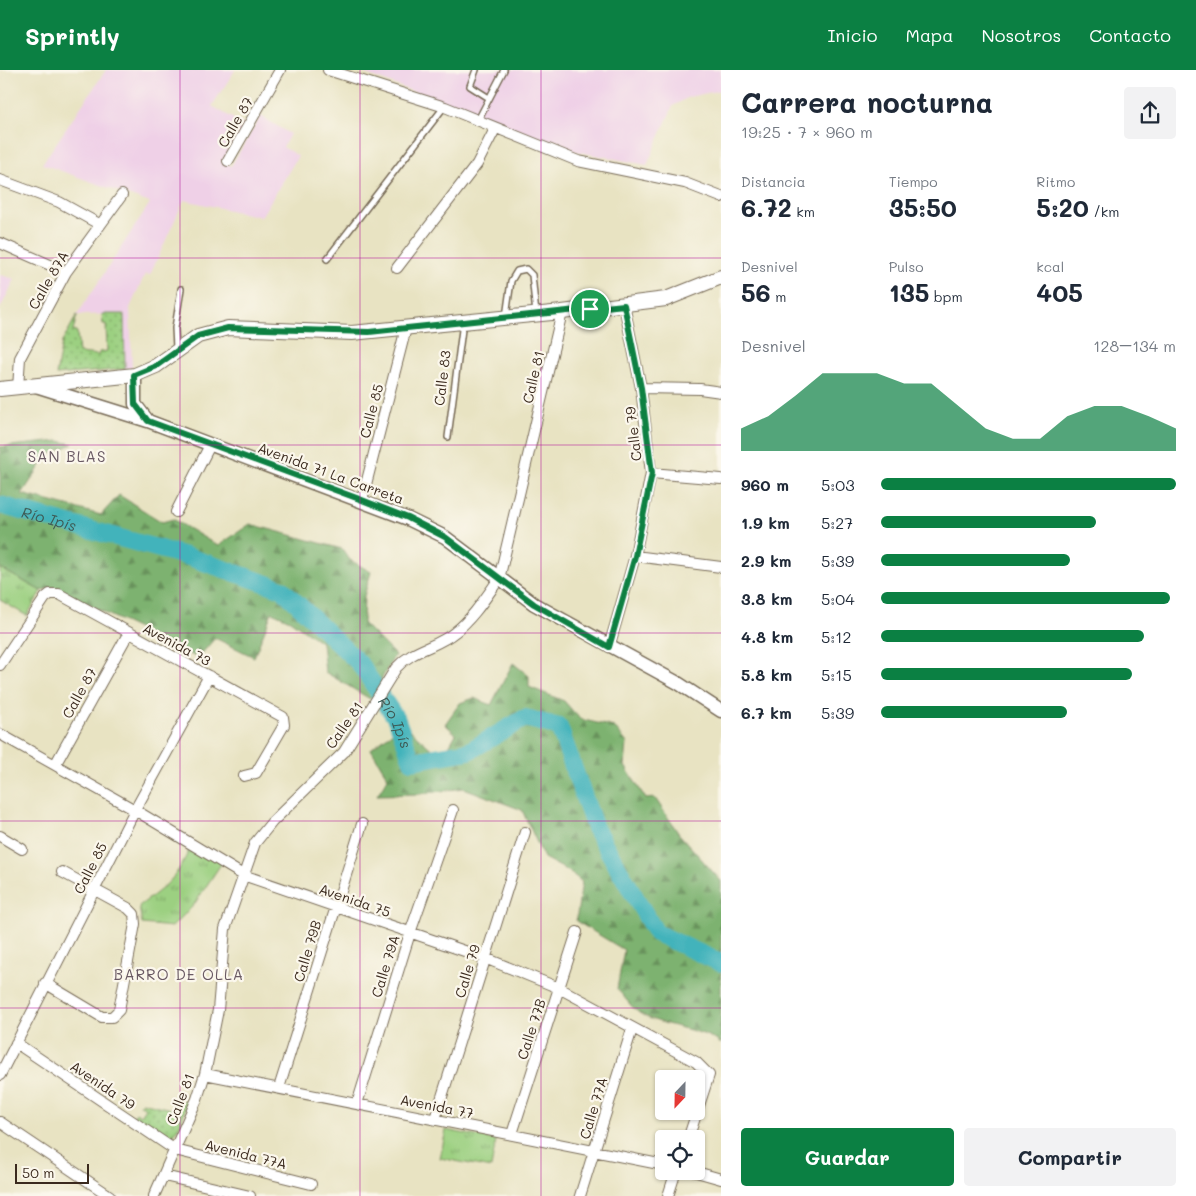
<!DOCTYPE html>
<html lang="es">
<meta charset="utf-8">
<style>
:root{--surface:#fff;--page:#f2f2f3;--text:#1f2937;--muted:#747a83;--accent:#0b8043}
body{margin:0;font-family:Mali,sans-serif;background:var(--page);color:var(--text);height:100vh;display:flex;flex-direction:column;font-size:19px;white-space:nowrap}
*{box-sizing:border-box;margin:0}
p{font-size:16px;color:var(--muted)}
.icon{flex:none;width:28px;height:28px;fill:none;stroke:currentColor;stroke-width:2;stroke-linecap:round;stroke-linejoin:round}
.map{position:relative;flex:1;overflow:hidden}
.drawer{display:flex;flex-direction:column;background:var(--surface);width:475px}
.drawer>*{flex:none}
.needle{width:32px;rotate:202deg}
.tools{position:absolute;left:655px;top:1000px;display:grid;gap:10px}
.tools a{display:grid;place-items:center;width:50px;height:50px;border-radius:5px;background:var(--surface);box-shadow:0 1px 4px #0004;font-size:25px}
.scale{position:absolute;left:15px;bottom:12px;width:74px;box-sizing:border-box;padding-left:5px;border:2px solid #3b2a1e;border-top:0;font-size:14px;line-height:18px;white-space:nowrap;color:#3b2a1e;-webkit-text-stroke:4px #fbf7ec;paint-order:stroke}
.pin{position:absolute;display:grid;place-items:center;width:42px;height:42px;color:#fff;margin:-21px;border:2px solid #fff;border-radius:50%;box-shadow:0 1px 5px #0007}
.round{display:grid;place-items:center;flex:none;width:52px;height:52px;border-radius:5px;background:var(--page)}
.summary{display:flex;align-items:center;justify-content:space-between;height:85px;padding:0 20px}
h1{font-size:28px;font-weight:800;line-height:38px}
.figures{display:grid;grid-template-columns:repeat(3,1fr);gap:8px;height:85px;padding:5px 20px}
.figures div{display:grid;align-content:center}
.figures b{font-size:25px;font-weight:800}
.figures small{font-size:14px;font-weight:400}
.figures p{font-size:14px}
.chart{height:140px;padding:10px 20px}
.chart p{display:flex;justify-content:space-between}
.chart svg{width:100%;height:90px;margin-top:5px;fill:var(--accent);opacity:.7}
.button{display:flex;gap:10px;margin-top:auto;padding:10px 20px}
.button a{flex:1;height:58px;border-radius:5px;background:var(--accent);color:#fff;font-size:20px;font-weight:800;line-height:58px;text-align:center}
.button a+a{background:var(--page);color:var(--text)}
ul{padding:0 20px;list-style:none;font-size:16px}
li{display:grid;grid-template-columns:80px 60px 1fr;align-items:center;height:38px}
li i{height:12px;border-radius:6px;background:var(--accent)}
header{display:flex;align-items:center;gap:30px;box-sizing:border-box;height:70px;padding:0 25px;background:var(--accent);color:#fff}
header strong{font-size:24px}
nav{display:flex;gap:28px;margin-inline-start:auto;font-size:18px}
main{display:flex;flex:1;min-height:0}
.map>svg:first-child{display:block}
.built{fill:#efd0e7}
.grass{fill:url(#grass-tufts);stroke:#6c7d50}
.forest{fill:url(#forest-firs);stroke:#5c6e46}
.garden{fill:url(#garden-dots);stroke:#6c7d50}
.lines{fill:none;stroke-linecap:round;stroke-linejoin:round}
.river{stroke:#43b3bb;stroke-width:18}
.service-casing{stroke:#786b57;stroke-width:8}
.minor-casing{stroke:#786b57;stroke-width:12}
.tertiary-casing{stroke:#786b57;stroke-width:15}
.secondary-casing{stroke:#786b57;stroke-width:16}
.service{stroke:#fff;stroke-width:5}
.minor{stroke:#fff;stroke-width:10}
.tertiary{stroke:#fff;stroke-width:12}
.secondary{stroke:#fff;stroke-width:14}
.route-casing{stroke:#fff;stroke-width:10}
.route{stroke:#0b8043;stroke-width:6}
.grid{fill:none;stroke:#b5179e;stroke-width:1;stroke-opacity:0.55}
.labels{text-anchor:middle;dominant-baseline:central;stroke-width:4.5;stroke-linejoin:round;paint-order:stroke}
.street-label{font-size:14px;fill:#3b2a1e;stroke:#fbf7ec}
.neighbourhood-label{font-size:15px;letter-spacing:1px;fill:#6a5a64;stroke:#fbf7ec}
.water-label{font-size:15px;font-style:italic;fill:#3e5a55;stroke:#fbf7ec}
</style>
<header>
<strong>Sprintly</strong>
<nav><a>Inicio</a><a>Mapa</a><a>Nosotros</a><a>Contacto</a></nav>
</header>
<main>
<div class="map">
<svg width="721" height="1126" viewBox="0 0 721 1126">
<defs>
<pattern id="grass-tufts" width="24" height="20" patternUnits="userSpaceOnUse" patternTransform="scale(1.25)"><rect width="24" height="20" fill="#9cd081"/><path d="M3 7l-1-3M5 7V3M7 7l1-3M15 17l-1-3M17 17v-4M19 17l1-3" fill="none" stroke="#80a969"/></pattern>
<pattern id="forest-firs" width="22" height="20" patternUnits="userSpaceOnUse" patternTransform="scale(1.25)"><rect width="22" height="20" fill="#7db26f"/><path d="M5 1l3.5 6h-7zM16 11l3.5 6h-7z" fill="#68915b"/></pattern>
<pattern id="garden-dots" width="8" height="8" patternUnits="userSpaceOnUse" patternTransform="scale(1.25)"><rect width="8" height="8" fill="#9cd081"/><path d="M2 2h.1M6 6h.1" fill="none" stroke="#80a969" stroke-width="1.8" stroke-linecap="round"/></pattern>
</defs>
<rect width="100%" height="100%" fill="#fbf7ec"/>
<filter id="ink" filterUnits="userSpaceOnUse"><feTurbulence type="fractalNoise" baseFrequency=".02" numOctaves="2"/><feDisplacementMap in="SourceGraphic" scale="10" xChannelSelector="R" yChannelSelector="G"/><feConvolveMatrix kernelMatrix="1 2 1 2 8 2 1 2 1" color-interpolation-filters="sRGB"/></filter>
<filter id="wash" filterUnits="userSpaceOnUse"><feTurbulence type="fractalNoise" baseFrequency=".0096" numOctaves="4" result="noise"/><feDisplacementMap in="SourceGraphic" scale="20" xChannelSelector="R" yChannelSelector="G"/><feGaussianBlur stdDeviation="1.12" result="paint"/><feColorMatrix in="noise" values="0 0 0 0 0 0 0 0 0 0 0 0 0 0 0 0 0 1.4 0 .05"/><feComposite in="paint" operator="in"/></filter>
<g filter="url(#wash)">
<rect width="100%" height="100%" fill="#e8e3c2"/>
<path class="built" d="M106 0H235L212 36 244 55 223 91 231 96 261 46 290 64 283 77 298 86 261 147 184 130 150 205 145 204 130 238 132 298 125 299 123 244 77 245 150 133 42 94Z
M355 0H721V20L689 27 673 36 647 95 574 81Z
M0 205 15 209 0 239Z"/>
<path class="grass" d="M0 498 41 521 27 546 0 530Z
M191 776 223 791 193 836 172 857 142 854 139 836C168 815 176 809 191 776Z
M446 1060 496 1070 491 1098 440 1088Z"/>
<path class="forest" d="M59 371 73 374 47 386 22 424 101 445 119 425 162 452 173 449 218 476 250 454 342 479 350 490 371 502 364 526 363 553 395 585 370 629 325 602 322 573 290 550 272 542 254 587 215 568 198 588 52 517 41 521 0 498V377Z
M513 593 529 606V617L564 631 580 649 614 657 627 673 625 696 646 729 655 728 679 764 721 811V974C705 958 658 957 638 942 630 936 624 926 617 919L624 880 576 851 582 812 570 802 544 788 522 740 464 718 420 724 377 725 388 708 371 679 403 654 436 683 447 680 456 664 445 654 460 633 474 628 491 635Z"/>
<path class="garden" d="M102 244H124L125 299 56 305 62 272 77 245 73 261 77 262 79 283 99 285V282L107 281 106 254H103Z
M182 1030 187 1031C184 1043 180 1061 170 1068L133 1047 136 1043 140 1045 145 1038 140 1034 142 1032 179 1041Z"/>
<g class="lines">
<path class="river" id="s1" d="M0 435 189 487 282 519 359 593 397 650 412 691 469 681 525 648 559 657 595 758 656 863 721 893"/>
</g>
</g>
<g filter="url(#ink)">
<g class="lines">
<g class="service-casing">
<path id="service" d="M476 0 470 16 489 28
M478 50 504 0
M327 189 444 37
M506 247 511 211 517 201 526 199 532 205 536 244
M176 278 175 258 181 219
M448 367 463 252"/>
</g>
<g class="minor-casing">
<path id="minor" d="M328 0 445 37 578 91 685 113 721 127
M228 91 280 0
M0 110 59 132 99 154
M0 173 66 202
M397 198 477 94 495 59
M18 318 20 288 66 202 122 125
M641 318 700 319 721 322
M651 403 721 409
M362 430 406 258
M176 442 210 375
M635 486 721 497
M609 577 635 486 651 403 641 318 624 235
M0 595 45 528 50 524H59L283 647 284 655 256 703 244 706
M0 664 135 740 243 805 485 888 559 918 696 992 709 1005 688 1069
M55 695 128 564
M0 766 22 779
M45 913 102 947H112L119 940 135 854 134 844 128 838 62 802
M16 973 175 1080 311 1114
M205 1004 664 1095
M0 1005 135 740 209 606
M279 1018 362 754
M357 1034 410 863 453 740
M435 1049 525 762
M0 1052 110 1126
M512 1064 577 862
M693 1101 721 1109
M164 1106 250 1126
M154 1126 197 1029 205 1004 218 940 225 859 255 773 272 752 344 682 396 598C414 578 436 578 455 562 473 548 486 527 499 509L562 242
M580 1126 632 959
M668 1126 676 1101"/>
</g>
<g class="tertiary-casing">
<path id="tertiary" d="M135 305V334L148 351
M36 316 148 351 408 449 445 467 534 534 678 613 721 641"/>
</g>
<g class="secondary-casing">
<path id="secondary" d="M0 319 135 305 156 296 198 266 228 258 352 263 562 242 666 229 721 207"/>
</g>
<use href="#service" class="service"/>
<use href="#minor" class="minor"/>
<use href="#tertiary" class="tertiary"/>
<use href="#secondary" class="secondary"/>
</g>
</g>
<g class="lines" filter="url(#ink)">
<g class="route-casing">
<path id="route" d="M624 235 641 318 652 403 635 486 609 577 534 534 445 467 408 448 362 430 148 351 135 334 134 305 156 296 198 266 228 258 369 262Z"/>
</g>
<use href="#route" class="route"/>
</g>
<path class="grid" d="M180 0V1126M360 0V1126M541 0V1126M0 188H721M0 375H721M0 563H721M0 751H721M0 938H721"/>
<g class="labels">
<g class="street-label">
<text transform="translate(235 52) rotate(-60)">Calle 87</text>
<text transform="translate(48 210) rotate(-60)">Calle 87A</text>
<text transform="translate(533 307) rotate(-77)">Calle 81</text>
<text transform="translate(442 308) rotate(-83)">Calle 83</text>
<text transform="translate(371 341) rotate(-75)">Calle 85</text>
<text transform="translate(633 364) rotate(-97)">Calle 79</text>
<text transform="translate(331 403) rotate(20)">Avenida 71 La Carreta</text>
<text transform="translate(177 574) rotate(28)">Avenida 73</text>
<text transform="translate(79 623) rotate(-61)">Calle 87</text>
<text transform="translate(344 655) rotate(-55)">Calle 81</text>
<text transform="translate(90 798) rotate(-63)">Calle 85</text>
<text transform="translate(355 830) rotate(19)">Avenida 75</text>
<text transform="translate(307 881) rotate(-73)">Calle 79B</text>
<text transform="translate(385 896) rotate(-73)">Calle 79A</text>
<text transform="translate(467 901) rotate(-73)">Calle 79</text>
<text transform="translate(531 959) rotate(-72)">Calle 77B</text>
<text transform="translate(103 1015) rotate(34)">Avenida 79</text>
<text transform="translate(180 1029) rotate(-69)">Calle 81</text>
<text transform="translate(437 1036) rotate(11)">Avenida 77</text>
<text transform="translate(593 1038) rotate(-73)">Calle 77A</text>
<text transform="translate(246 1084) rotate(14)">Avenida 77A</text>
</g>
<g class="neighbourhood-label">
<text x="67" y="386">SAN BLAS</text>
<text x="179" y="904">BARRO DE OLLA</text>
</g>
<g class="water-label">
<text stroke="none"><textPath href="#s1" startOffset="51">Río Ipís</textPath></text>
<text stroke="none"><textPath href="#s1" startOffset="471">Río Ipís</textPath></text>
</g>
</g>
</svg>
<div class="tools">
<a><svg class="needle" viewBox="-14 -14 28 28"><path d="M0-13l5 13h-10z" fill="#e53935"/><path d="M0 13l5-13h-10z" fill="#747a83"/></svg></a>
<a><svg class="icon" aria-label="locate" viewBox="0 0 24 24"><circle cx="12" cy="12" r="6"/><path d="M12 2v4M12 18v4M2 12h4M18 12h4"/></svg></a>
</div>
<div class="scale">50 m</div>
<div class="pin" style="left:590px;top:239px;background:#1e9e55"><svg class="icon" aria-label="arrive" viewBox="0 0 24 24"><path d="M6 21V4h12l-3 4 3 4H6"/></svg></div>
</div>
<section class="drawer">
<div class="summary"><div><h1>Carrera nocturna</h1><p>19:25 · 7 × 960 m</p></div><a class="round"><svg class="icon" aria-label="share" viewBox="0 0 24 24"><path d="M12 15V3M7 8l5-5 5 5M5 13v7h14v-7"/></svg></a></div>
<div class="figures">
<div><p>Distancia</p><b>6.72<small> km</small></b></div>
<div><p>Tiempo</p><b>35:50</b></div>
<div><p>Ritmo</p><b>5:20<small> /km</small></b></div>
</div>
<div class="figures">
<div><p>Desnivel</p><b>56<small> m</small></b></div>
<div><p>Pulso</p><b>135<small> bpm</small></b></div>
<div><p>kcal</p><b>405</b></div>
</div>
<div class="chart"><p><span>Desnivel</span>128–134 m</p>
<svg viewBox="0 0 160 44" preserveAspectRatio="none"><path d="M0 44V33L10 27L20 17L30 6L40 6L50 6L60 11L70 11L80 22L90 33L100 38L110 38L120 27L130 22L140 22L150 27L160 33V44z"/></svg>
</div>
<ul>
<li><b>960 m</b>5:03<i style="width:100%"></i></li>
<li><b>1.9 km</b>5:27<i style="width:73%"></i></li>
<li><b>2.9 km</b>5:39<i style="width:64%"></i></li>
<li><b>3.8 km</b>5:04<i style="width:98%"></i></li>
<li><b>4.8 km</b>5:12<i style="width:89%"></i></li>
<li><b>5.8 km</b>5:15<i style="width:85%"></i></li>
<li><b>6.7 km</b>5:39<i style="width:63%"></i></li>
</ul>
<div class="button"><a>Guardar</a><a>Compartir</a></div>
</section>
</main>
